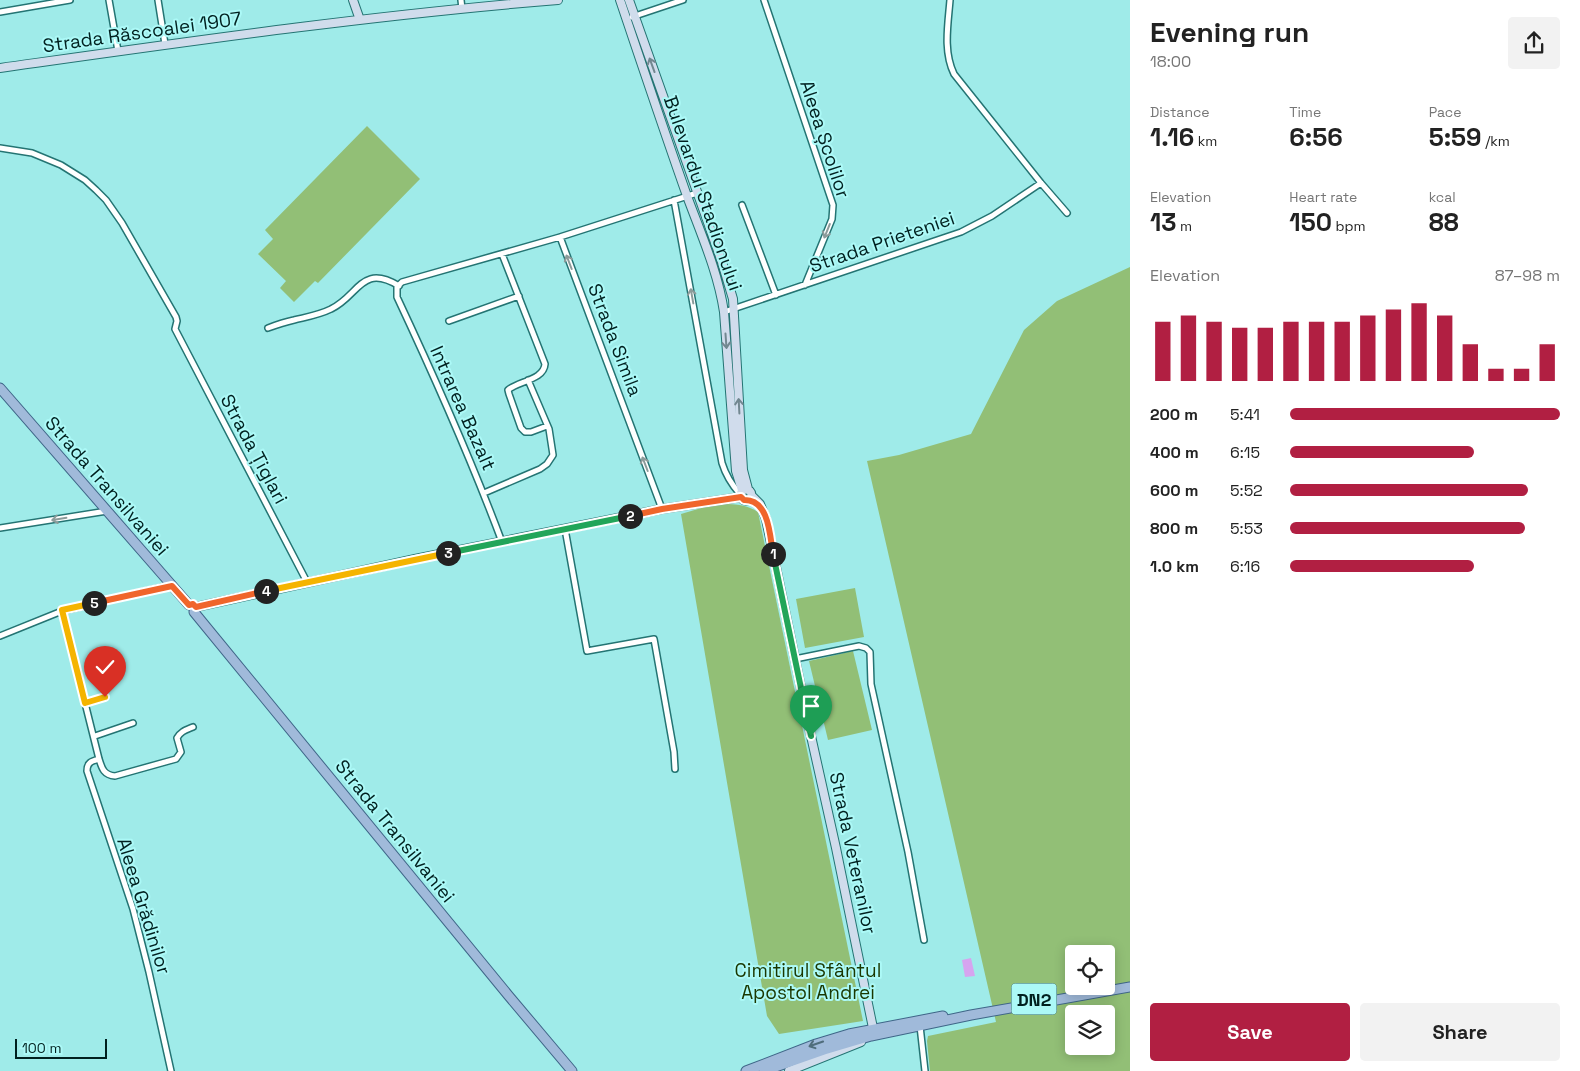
<!DOCTYPE html>
<meta charset="utf-8">
<style>
:root{--surface:#fff;--page:#f2f2f2;--text:#222;--muted:#767676;--accent:#b11f42}
body{margin:0;font-family:"Space Grotesk",sans-serif;background:var(--page);color:var(--text);height:100vh;display:flex;flex-direction:column;font-size:19px;white-space:nowrap}
*{box-sizing:border-box;margin:0}
p{font-size:16px;color:var(--muted)}
.icon{flex:none;width:28px;height:28px;fill:none;stroke:currentColor;stroke-width:2;stroke-linecap:round;stroke-linejoin:round}
.map{position:relative;flex:1;overflow:hidden}
.drawer{display:flex;flex-direction:column;background:var(--surface);width:450px}
.drawer>*{flex:none}
.buttons{position:absolute;left:1065px;top:945px;display:grid;gap:10px}
.buttons a{display:grid;place-items:center;width:50px;height:50px;border-radius:5px;background:var(--surface);box-shadow:0 2px 12px #0003;font-size:25px}
.scale{position:absolute;left:15px;bottom:12px;width:92px;box-sizing:border-box;padding-left:5px;border:2px solid #00201f;border-top:0;font-size:14px;line-height:18px;white-space:nowrap;color:#00201f;-webkit-text-stroke:4px #acf9f7;paint-order:stroke}
.pin{position:absolute;display:grid;place-items:center;width:42px;height:42px;color:#fff;margin:-51px -21px;border-radius:50% 50% 50% 0;rotate:-45deg;box-shadow:0 0 5px #0007}
.pin .icon{rotate:45deg}
.km{position:absolute;width:25px;height:25px;margin:-12px;border-radius:50%;background:#222;color:#fff;font-size:14px;line-height:25px;text-align:center}
.round{display:grid;place-items:center;flex:none;width:52px;height:52px;border-radius:5px;background:var(--page)}
.head{display:flex;align-items:center;justify-content:space-between;height:85px;padding:0 20px}
h1{font-size:28px;font-weight:800;line-height:38px}
.figures{display:grid;grid-template-columns:repeat(3,1fr);gap:8px;height:85px;padding:5px 20px}
.figures div{display:grid;align-content:center}
.figures b{font-size:25px;font-weight:800}
.figures small{font-size:14px;font-weight:400}
.figures p{font-size:14px}
.chart{height:140px;padding:10px 20px}
.chart p{display:flex;justify-content:space-between}
.chart svg{width:100%;height:90px;margin-top:5px;stroke:var(--accent);stroke-width:6}
.button{display:flex;gap:10px;margin-top:auto;padding:10px 20px}
.button a{flex:1;height:58px;border-radius:5px;background:var(--accent);color:#fff;font-size:20px;font-weight:800;line-height:58px;text-align:center}
.button a+a{background:var(--page);color:var(--text)}
ul{padding:0 20px;list-style:none;font-size:16px}
li{display:grid;grid-template-columns:80px 60px 1fr;align-items:center;height:38px}
li i{height:12px;border-radius:6px;background:var(--accent)}
main{display:flex;flex:1;min-height:0}
.map>svg:first-child{display:block}
.green{fill:#92bf76;fill-rule:evenodd}
.water{fill:#d6a4ef}
.lines{fill:none;stroke-linecap:round;stroke-linejoin:round}
.street-casing{stroke:#247473;stroke-width:8}
.secondary-casing{stroke:#247473;stroke-width:10}
.primary-casing{stroke:#3f6688;stroke-width:11}
.street{stroke:#fff;stroke-width:5}
.secondary{stroke:#d0dcec;stroke-width:8}
.primary{stroke:#a0bada;stroke-width:9}
.oneway{stroke:#728790}
.oneway2{stroke:#8c9b9a}
.oneway3{stroke:#506d7c}
.split-1-casing{stroke:#fff;stroke-width:10}
.split-2-casing{stroke:#fff;stroke-width:10}
.split-3-casing{stroke:#fff;stroke-width:10}
.split-4-casing{stroke:#fff;stroke-width:10}
.split-5-casing{stroke:#fff;stroke-width:10}
.split-6-casing{stroke:#fff;stroke-width:10}
.split-1{stroke:#22a559;stroke-width:6}
.split-2{stroke:#f0652b;stroke-width:6}
.split-3{stroke:#22a559;stroke-width:6}
.split-4{stroke:#f5b400;stroke-width:6}
.split-5{stroke:#f0652b;stroke-width:6}
.split-6{stroke:#f5b400;stroke-width:6}
.labels{text-anchor:middle;dominant-baseline:central;stroke-width:4;stroke-linejoin:round;paint-order:stroke}
.shield{fill:#acf9f7;stroke:#346160;stroke-width:1}
.shield-label{font-size:18px;font-weight:bold;fill:#00201f}
.street-label{font-size:19px;fill:#00201f;stroke:#acf9f7}
.park-label{font-size:19px;fill:#1a3700;stroke:#acf9f7}
</style>
<main>
<div class="map">
<svg width="1130" height="1071" viewBox="0 0 1130 1071">
<rect width="100%" height="100%" fill="#9febe9"/>
<path class="green" d="M367 126 420 179 318 283 315 281 294 302 280 288 286 281 258 254 273 239 265 230Z
M1130 267V1071H930L927 1041 928 1036 996 1022 867 461 899 455 971 434 1024 330 1057 301ZM1074 954H1106V986H1074ZM1074 1014H1106V1046H1074Z
M715 504C731 504 744 503 758 512L863 1021 779 1034 767 1016 681 514Z
M855 588 864 637 805 648 796 599Z
M853 651 872 730 828 740 809 661Z"/>
<path class="water" d="M971 958 975 976 965 977 962 960Z"/>
<g class="lines">
<g class="street-casing">
<path id="street" d="M109 0 118 51
M158 0 165 44
M461 0 462 9
M764 0 833 205 832 219 805 285
M950 0C948 25 943 51 954 74L1041 183 1067 213
M0 12 70 0
M632 17 683 0
M0 148 32 153 61 165 85 180 96 190 106 200 122 223 176 317 177 321 175 329 307 582
M674 200 722 463C726 476 731 484 740 494
M742 205 776 295
M560 237 662 509
M502 254 545 364C544 380 518 381 508 390L509 394 521 428 525 432H531L547 426
M724 312 961 232 992 216 1041 183
M449 321 519 296
M268 328C276 325 285 322 294 320 306 317 319 315 331 309 359 296 361 263 399 286
M484 493 540 469 547 464 553 455 549 429 528 380
M0 528 107 511
M565 529 587 651 654 639 674 752 675 769
M502 542C471 459 435 378 397 297V287L402 282 560 237 697 193
M62 611 99 759C102 769 104 775 115 776L176 759 181 752 177 738C181 731 186 730 193 727
M0 636 62 611 172 585
M795 659 859 646 866 648 870 652 871 684 908 852 924 940
M85 703 105 697
M95 736 133 723
M99 759C92 761 87 762 87 771L133 909 149 972 171 1071
M920 1026 925 1071"/>
</g>
<g class="secondary-casing">
<path id="secondary" d="M353 0 360 20
M620 0C642 65 664 131 687 196 701 234 718 272 724 312L736 471 742 490
M629 0 722 262 733 299 743 470 748 489
M0 68C185 42 371 15 558 0
M740.5 495a5.5 5.5 0 1 1 11 0a5.5 5.5 0 1 1-11 0Z
M752 496 760 504 766 519 811 736 836 848 873 1028
M196 607 415 559 662 509 741 497
M789 1071 861 1042"/>
</g>
<g class="primary-casing">
<path id="primary" d="M0 388 189 605
M194 612 508 995 572 1071
M746 1071 816 1044 849 1034 943 1016
M764 1071 824 1050 871 1036 971 1015 1130 987"/>
</g>
<use href="#street" class="street"/>
<use href="#secondary" class="secondary"/>
<use href="#primary" class="primary"/>
</g>
<defs><path id="oneway-shaft" d="M-6 0H5M1.5-3L5.5 0L1.5 3" fill="none" stroke-width="1.6" stroke-linecap="round" stroke-linejoin="round" transform="scale(1.25)"/></defs>
<g class="oneway">
<use href="#oneway-shaft" transform="translate(652 65) rotate(-110)"/>
<use href="#oneway-shaft" transform="translate(726 341) rotate(86)"/>
<use href="#oneway-shaft" transform="translate(739 406) rotate(-93)"/>
</g>
<g class="oneway2">
<use href="#oneway-shaft" transform="translate(827 231) rotate(112)"/>
<use href="#oneway-shaft" transform="translate(569 262) rotate(-111)"/>
<use href="#oneway-shaft" transform="translate(692 296) rotate(-100)"/>
<use href="#oneway-shaft" transform="translate(645 464) rotate(-111)"/>
<use href="#oneway-shaft" transform="translate(59 519) rotate(171)"/>
</g>
<use class="oneway3" href="#oneway-shaft" transform="translate(816 1044) rotate(161)"/>
<g class="lines">
<g class="split-1-casing">
<path id="split-1" d="M773 554 811 736"/>
</g>
<g class="split-2-casing">
<path id="split-2" d="M630 516 662 509 741 497 744 500C769 499 770 536 773 554"/>
</g>
<g class="split-3-casing">
<path id="split-3" d="M448 553 630 516"/>
</g>
<g class="split-4-casing">
<path id="split-4" d="M266 591 448 553"/>
</g>
<g class="split-5-casing">
<path id="split-5" d="M94 603 172 586 189 605 193 604 196 607 266 591"/>
</g>
<g class="split-6-casing">
<path id="split-6" d="M94 603 62 610 85 703 105 697"/>
</g>
<use href="#split-1" class="split-1"/>
<use href="#split-2" class="split-2"/>
<use href="#split-3" class="split-3"/>
<use href="#split-4" class="split-4"/>
<use href="#split-5" class="split-5"/>
<use href="#split-6" class="split-6"/>
</g>
<g class="labels">
<rect class="shield" x="1011.5" y="983.5" width="45" height="31" rx="4"/>
<g class="shield-label">
<text x="1034" y="999">DN2</text>
</g>
<g class="street-label">
<text transform="translate(142 32) rotate(-8)">Strada Răscoalei 1907</text>
<text transform="translate(825 139) rotate(72)">Aleea Școlilor</text>
<text transform="translate(703 193) rotate(71)">Bulevardul Stadionului</text>
<text transform="translate(882 242) rotate(-19)">Strada Prieteniei</text>
<text transform="translate(615 340) rotate(69)">Strada Simila</text>
<text transform="translate(463 408) rotate(66)">Intrarea Bazalt</text>
<text transform="translate(254 449) rotate(62)">Strada Țiglari</text>
<text transform="translate(107 486) rotate(49)">Strada Transilvaniei</text>
<text transform="translate(395 831) rotate(51)">Strada Transilvaniei</text>
<text transform="translate(853 853) rotate(78)">Strada Veteranilor</text>
<text transform="translate(144 906) rotate(73)">Aleea Grădinilor</text>
</g>
<g class="park-label">
<text x="808" y="970">Cimitirul Sfântul<tspan x="808" dy="22">Apostol Andrei</tspan></text>
</g>
</g>
</svg>
<div class="buttons">
<a><svg class="icon" aria-label="locate" viewBox="0 0 24 24"><circle cx="12" cy="12" r="6"/><path d="M12 2v4M12 18v4M2 12h4M18 12h4"/></svg></a>
<a><svg class="icon" aria-label="layers" viewBox="0 0 24 24"><path d="M12 4l9 5-9 5-9-5zM3 14l9 5 9-5"/></svg></a>
</div>
<div class="scale">100 m</div>
<div class="pin" style="left:811px;top:736px;background:#1e9e55"><svg class="icon" aria-label="arrive" viewBox="0 0 24 24"><path d="M6 21V4h12l-3 4 3 4H6"/></svg></div>
<div class="pin" style="left:105px;top:697px;background:#d93025"><svg class="icon" aria-label="check" viewBox="0 0 24 24"><path d="M5 12l5 5 9-10"/></svg></div>
<b class="km" style="left:773px;top:554px">1</b>
<b class="km" style="left:630px;top:516px">2</b>
<b class="km" style="left:448px;top:553px">3</b>
<b class="km" style="left:266px;top:591px">4</b>
<b class="km" style="left:94px;top:603px">5</b>
</div>
<section class="drawer">
<div class="head"><div><h1>Evening run</h1><p>18:00</p></div><a class="round"><svg class="icon" aria-label="share" viewBox="0 0 24 24"><path d="M12 15V3M7 8l5-5 5 5M5 13v7h14v-7"/></svg></a></div>
<div class="figures">
<div><p>Distance</p><b>1.16<small> km</small></b></div>
<div><p>Time</p><b>6:56</b></div>
<div><p>Pace</p><b>5:59<small> /km</small></b></div>
</div>
<div class="figures">
<div><p>Elevation</p><b>13<small> m</small></b></div>
<div><p>Heart rate</p><b>150<small> bpm</small></b></div>
<div><p>kcal</p><b>88</b></div>
</div>
<div class="chart"><p><span>Elevation</span>87–98 m</p>
<svg viewBox="0 0 160 44" preserveAspectRatio="none"><path d="M5 44V15M15 44V12M25 44V15M35 44V18M45 44V18M55 44V15M65 44V15M75 44V15M85 44V12M95 44V9M105 44V6M115 44V12M125 44V26M135 44V38M145 44V38M155 44V26"/></svg>
</div>
<ul>
<li><b>200 m</b>5:41<i style="width:100%"></i></li>
<li><b>400 m</b>6:15<i style="width:68%"></i></li>
<li><b>600 m</b>5:52<i style="width:88%"></i></li>
<li><b>800 m</b>5:53<i style="width:87%"></i></li>
<li><b>1.0 km</b>6:16<i style="width:68%"></i></li>
</ul>
<div class="button"><a>Save</a><a>Share</a></div>
</section>
</main>
